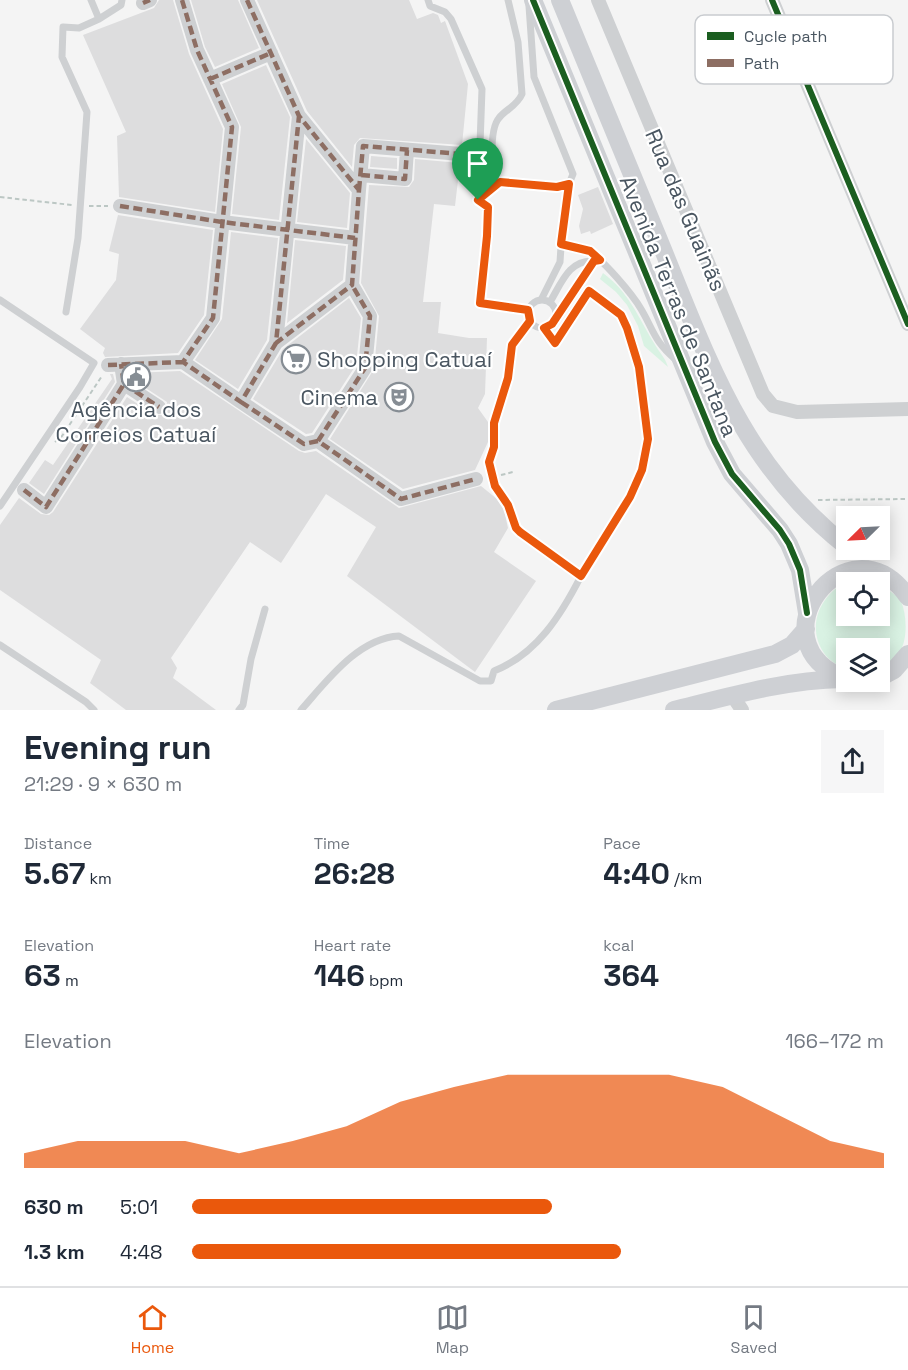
<!DOCTYPE html>
<meta charset="utf-8">
<style>
:root{--surface:#fff;--page:#f6f6f7;--text:#1f2937;--muted:#747a83;--line:#e0e1e3;--accent:#ea580c}
body{margin:0;font-family:"Space Grotesk",sans-serif;background:var(--page);color:var(--text);height:100vh;display:flex;flex-direction:column;font-size:22px;white-space:nowrap}
*{box-sizing:border-box;margin:0}
p{font-size:20px;color:var(--muted)}
.icon{flex:none;width:33px;height:33px;fill:none;stroke:currentColor;stroke-width:2;stroke-linecap:round;stroke-linejoin:round}
.map{position:relative;height:710px;overflow:hidden}
.drawer{display:flex;flex-direction:column;background:var(--surface);flex:1}
.drawer>*{flex:none}
.needle{width:39px;rotate:246deg}
.controls{position:absolute;left:836px;top:506px;display:grid;gap:12px}
.controls a{display:grid;place-items:center;width:54px;height:54px;border-radius:0px;background:var(--surface);box-shadow:0 3px 15px #0003;font-size:30px}
.pin{position:absolute;display:grid;place-items:center;width:51px;height:51px;color:#fff;margin:-62px -26px;border-radius:50% 50% 50% 0;rotate:-45deg;box-shadow:0 0 6px #0007}
.pin .icon{rotate:45deg}
.round{display:grid;place-items:center;flex:none;width:63px;height:63px;border-radius:0px;background:var(--page)}
.summary{display:flex;align-items:center;justify-content:space-between;height:102px;padding:0 24px}
h1{font-size:33px;font-weight:700;line-height:45px}
.figures{display:grid;grid-template-columns:repeat(3,1fr);gap:9px;height:102px;padding:6px 24px}
.figures div{display:grid;align-content:center}
.figures b{font-size:30px;font-weight:700}
.figures small{font-size:16px;font-weight:400}
.figures p{font-size:16px}
.chart{height:168px;padding:12px 24px}
.chart p{display:flex;justify-content:space-between}
.chart svg{width:100%;height:108px;margin-top:6px;fill:var(--accent);opacity:.7}
ul{padding:0 24px;list-style:none;font-size:20px}
li{display:grid;grid-template-columns:96px 72px 1fr;align-items:center;height:45px}
li i{height:15px;border-radius:8px;background:var(--accent)}
.tab-bar{display:flex;justify-content:space-around;align-items:center;height:84px;border-top:2px solid var(--line);background:var(--surface);font-size:16px;color:var(--muted)}
.tab-bar a{display:grid;justify-items:center;gap:3px}
.tab-bar .on{color:var(--accent)}
.map>svg:first-child{display:block}
.green{fill:#d9f2e3}
.building{fill:#ddddde}
.lines{fill:none;stroke-linecap:round;stroke-linejoin:round}
.path{stroke:#bcc7c4;stroke-width:2;stroke-dasharray:4.5 3;stroke-linecap:butt}
.lane{stroke:#ced0d2;stroke-width:7}
.street{stroke:#ced0d2;stroke-width:14}
.secondary{stroke:#ced0d4;stroke-width:18}
.quiet{stroke:#8d6e63;stroke-width:4.5;stroke-dasharray:9 4.5;stroke-linecap:butt}
.cycleway-casing{stroke:#fff;stroke-width:10}
.cycleway{stroke:#1b5e20;stroke-width:6}
.route-casing{stroke:#fff;stroke-width:12}
.route{stroke:#ea580c;stroke-width:8}
.labels{text-anchor:middle;dominant-baseline:central;stroke-width:4.5;stroke-linejoin:round;paint-order:stroke}
.street-label{font-size:22px;fill:#4a5661;stroke:#fff}
.poi-label{font-size:22px;fill:#4a5661;stroke:#fff;text-anchor:start}
.key{fill:#fff;stroke:#c9ccd0;stroke-width:1.5}
.key-label{font-size:16px;fill:#4a5661}
</style>
<div class="map">
<svg width="908" height="710" viewBox="0 0 908 710">
<rect width="100%" height="100%" fill="#f4f4f4"/>
<path class="green" d="M603 273C629 292 638 317 654 343 659 352 665 357 668 367L644 346 638 326 627 305 616 292 600 279Z
M846 582V615H879V583C886 588 896 595 901 601 908 618 908 646 895 659 890 663 884 666 879 670V648H846V670C838 665 829 661 824 653 806 627 820 595 846 582Z"/>
<path class="building" d="M159 0H173L189 54 223 129 215 212 119 197 117 136 126 132 83 35 154 8Z
M191 0H238L259 48 215 67 205 47Z
M257 0H409L417 19 433 13 438 15 441 23 445 21 468 84 462 145 360 138 354 145 352 167 307 111Z
M266 65 290 117 279 220 232 214 241 127 222 84Z
M306 139 350 193 347 228 297 222Z
M371 156 397 158V169L370 167Z
M415 159 460 163 455 206 434 204 423 302H441L438 333 469 338H487L485 394 478 408 488 422V442L475 470 403 489 330 439 374 369 379 316 361 283 369 185 409 187 414 180Z
M598 187 613 224 591 234 590 231 581 234 579 226 583 209 578 195Z
M118 215 213 230 204 315 178 353 105 357 103 353 105 348 80 329 116 280 119 254 109 251Z
M231 232 278 238 267 340 238 389 195 360 222 319Z
M295 240 346 246 343 280 287 323Z
M349 298 361 318 356 365 312 433 306 434 253 399 283 349Z
M180 371 299 451 305 453 316 451 399 508 481 486 497 499 504 510 508 528 494 552 536 581 475 672 347 576 376 527 326 494 281 563 250 542 171 658 177 668 173 678 216 710H126L90 683 101 660 0 590V525L19 498 41 514 49 515 53 512 127 397 155 415H162L166 412 167 402 132 379 131 373Z
M110 374H113L115 382 44 494 29 483 45 460 53 465 112 379Z"/>
<g class="lines">
<path class="path" d="M0 197 72 205
M89 206H108
M55 442 62 436 102 376
M501 475 513 472
M818 500 908 499"/>
<path class="lane" d="M91 0 99 19
M428 0 430 6 445 12 451 19 482 89 478 200 488 207 487 236 480 303 528 310
M508 0 518 42 522 94C517 106 506 109 499 118 490 128 492 163 493 176L499 182 562 186 569 184 573 174 534 77 529 6
M478 200 499 182
M561 244C570 245 580 247 588 251 602 258 633 295 641 309 654 331 654 341 675 359
M0 300 94 363 80 387 0 506
M541 300 560 262 563 216 569 184
M528 314a14 14 0 1 1 28 0a14 14 0 1 1-28 0Z
M550 302C561 284 569 259 594 261
M66 312 78 238 87 112 62 57 63 27 79 28 99 19 121 5 122 0
M556 317 594 261 600 260
M530 321 512 345 508 378 494 423V447L489 462 490 470 495 486 508 505 516 528 581 576C606 537 645 487 648 439 649 423 645 405 642 388 639 366 634 342 624 321L621 315 589 291 555 343 544 328
M0 645 86 702 94 710
M239 710 243 705 251 659 265 609
M301 710C326 682 358 638 399 636L480 681H491L494 671C537 654 561 615 581 576"/>
<path class="street" d="M182 0 197 50 232 127 213 318 183 362 241 402 276 343 299 116
M247 0 299 116 359 190 352 285 276 343
M598 0 763 394 773 406 797 412 908 409
M772 0 908 324
M143 3 150 0
M210 79 271 53
M361 175 405 179 407 150
M359 190 363 146 461 154
M120 206 222 222 355 238
M108 365 183 362
M124 384 159 407
M241 402 304 444 318 441 401 499 476 479
M318 441 365 368 370 316 352 285
M24 490 46 507 124 384 121 364
M732 695 742 710"/>
<path class="secondary" d="M533 0 715 442 732 474 780 530 789 544 800 570 807 613
M560 0C593 80 626 160 659 240 708 359 741 463 846 546
M879 678 894 670 908 654
M846 679C749 642 848 513 908 597
M556 710 775 654 792 645 806 629
M674 710C730 696 785 680 843 679"/>
<path class="quiet" d="M182 0 197 50 232 127 213 318 183 362 241 402 276 343 299 116
M247 0 299 116 359 190 352 285 276 343
M143 3 150 0
M210 79 271 53
M361 175 405 179 407 150
M359 190 363 146 461 154
M120 206 222 222 355 238
M108 365 183 362
M124 384 159 407
M241 402 304 444 318 441 401 499 476 479
M318 441 365 368 370 316 352 285
M24 490 46 507 124 384 121 364"/>
<g class="cycleway-casing">
<path id="cycleway" d="M533 0 715 442 732 474 780 530 789 544 800 570 807 613
M772 0 908 324"/>
</g>
<use href="#cycleway" class="cycleway"/>
</g>
<g class="lines">
<g class="route-casing">
<path id="route" d="M500 182 557 187 569 184 561 244 590 251 600 260 594 261 552 324 544 328 555 343 589 291 621 315 627 328 639 367 648 439 642 470 630 497 581 576 520 532 516 528 508 505 495 486 489 462 494 447V423L508 378 512 345 530 321 528 310 480 303 487 236 488 207 478 200Z"/>
</g>
<use href="#route" class="route"/>
</g>
<defs>
<g id="supermarket-ring" transform="scale(1.5)"><circle r="9.5" fill="#fff" stroke="#868d94" stroke-width="1.5"/><path d="M-6-5.5h2.5l.6 2H6L4.5 2H-2.5L-4.4-4H-6ZM-1.5 3.2a1.3 1.3 0 1 0 .1 0ZM3 3.2a1.3 1.3 0 1 0 .1 0Z" fill="#868d94"/></g>
<g id="civic-ring" transform="scale(1.5)"><circle r="9.5" fill="#fff" stroke="#868d94" stroke-width="1.5"/><path d="M-.6-6.5H3V-4.5H.6V-3L4-1V1h2V6H-6V1h2V-1L-.6-3ZM-1.2 2.5V6h2.4V2.5Z" fill="#868d94"/></g>
<g id="theatre-ring" transform="scale(1.5)"><circle r="9.5" fill="#fff" stroke="#868d94" stroke-width="1.5"/><path d="M-5-5.5Q0-4 5-5.5V0Q5 5 0 6Q-5 5-5 0ZM-3.3-2.5H-1v1.5H-3.3ZM1-2.5H3.3v1.5H1ZM-2.8 1Q0 5.5 2.8 1Z" fill="#868d94"/></g>
</defs>
<g fill-rule="evenodd">
<use href="#supermarket-ring" x="296" y="359"/>
<use href="#civic-ring" x="136" y="377"/>
<use href="#theatre-ring" x="399" y="397"/>
</g>
<g class="labels">
<g class="street-label">
<text transform="translate(686 210) rotate(67)">Rua das Guainãs</text>
<text transform="translate(679 306) rotate(68)">Avenida Terras de Santana</text>
</g>
<g class="poi-label">
<text x="317" y="359">Shopping Catuaí</text>
<text x="378" y="397" text-anchor="end">Cinema</text>
<text x="136" y="409" text-anchor="middle">Agência dos<tspan x="136" dy="25">Correios Catuaí</tspan></text>
</g>
</g>
<rect x="695" y="15" width="198" height="69" rx="9" class="key"/>
<rect x="707" y="32" width="27" height="8" fill="#1b5e20"/>
<rect x="707" y="59" width="27" height="8" fill="#8d6e63"/>
<g class="key-label">
<text x="744" y="42">Cycle path</text>
<text x="744" y="69">Path</text>
</g>
</svg>
<div class="controls">
<a><svg class="needle" viewBox="-14 -14 28 28"><path d="M0-13l5 13h-10z" fill="#e53935"/><path d="M0 13l5-13h-10z" fill="#747a83"/></svg></a>
<a><svg class="icon" aria-label="locate" viewBox="0 0 24 24"><circle cx="12" cy="12" r="6"/><path d="M12 2v4M12 18v4M2 12h4M18 12h4"/></svg></a>
<a><svg class="icon" aria-label="layers" viewBox="0 0 24 24"><path d="M12 4l9 5-9 5-9-5zM3 14l9 5 9-5"/></svg></a>
</div>
<div class="pin" style="left:478px;top:200px;background:#1e9e55"><svg class="icon" aria-label="arrive" viewBox="0 0 24 24"><path d="M6 21V4h12l-3 4 3 4H6"/></svg></div>
</div>
<section class="drawer">
<div class="summary"><div><h1>Evening run</h1><p>21:29 · 9 × 630 m</p></div><a class="round"><svg class="icon" aria-label="share" viewBox="0 0 24 24"><path d="M12 15V3M7 8l5-5 5 5M5 13v7h14v-7"/></svg></a></div>
<div class="figures">
<div><p>Distance</p><b>5.67<small> km</small></b></div>
<div><p>Time</p><b>26:28</b></div>
<div><p>Pace</p><b>4:40<small> /km</small></b></div>
</div>
<div class="figures">
<div><p>Elevation</p><b>63<small> m</small></b></div>
<div><p>Heart rate</p><b>146<small> bpm</small></b></div>
<div><p>kcal</p><b>364</b></div>
</div>
<div class="chart"><p><span>Elevation</span>166–172 m</p>
<svg viewBox="0 0 160 44" preserveAspectRatio="none"><path d="M0 44V38L10 33L20 33L30 33L40 38L50 33L60 27L70 17L80 11L90 6L100 6L110 6L120 6L130 11L140 22L150 33L160 38V44z"/></svg>
</div>
<ul>
<li><b>630 m</b>5:01<i style="width:52%"></i></li>
<li><b>1.3 km</b>4:48<i style="width:62%"></i></li>
</ul>
</section>
<nav class="tab-bar">
<a class="on"><svg class="icon" aria-label="home" viewBox="0 0 24 24"><path d="M3 11l9-7 9 7M6 9v11h12V9"/></svg>Home</a>
<a><svg class="icon" aria-label="map" viewBox="0 0 24 24"><path d="M3 6l6-2 6 2 6-2v14l-6 2-6-2-6 2zM9 4v14M15 6v14"/></svg>Map</a>
<a><svg class="icon" aria-label="saved" viewBox="0 0 24 24"><path d="M7 4h10v16l-5-4-5 4z"/></svg>Saved</a>
</nav>
